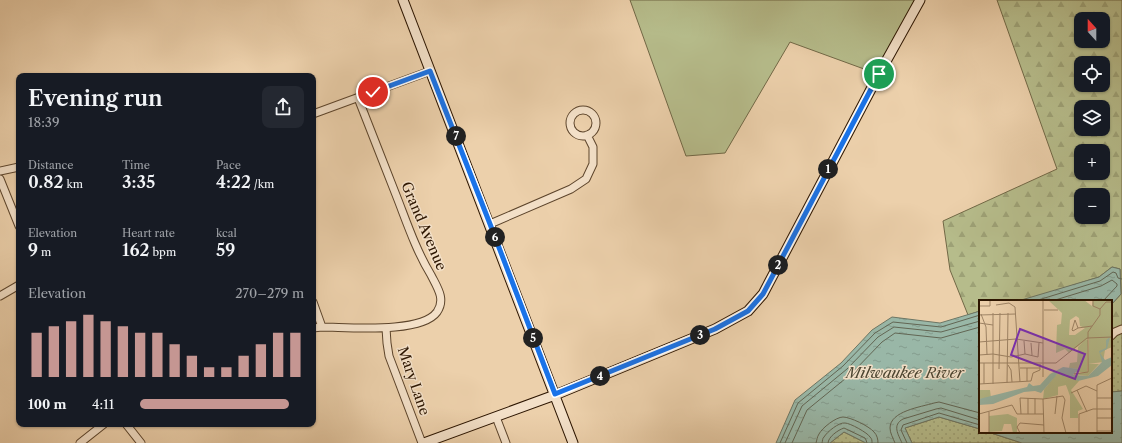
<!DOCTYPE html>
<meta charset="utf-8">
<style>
:root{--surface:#171b24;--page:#242831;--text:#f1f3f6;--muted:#9ea1a6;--accent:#c59692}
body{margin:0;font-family:"Libre Caslon Text",serif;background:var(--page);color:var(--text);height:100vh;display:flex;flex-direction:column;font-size:15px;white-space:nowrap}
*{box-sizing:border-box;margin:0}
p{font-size:13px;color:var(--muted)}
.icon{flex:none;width:22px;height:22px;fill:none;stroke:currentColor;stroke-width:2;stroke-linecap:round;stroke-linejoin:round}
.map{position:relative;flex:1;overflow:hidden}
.panel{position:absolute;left:16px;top:73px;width:300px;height:354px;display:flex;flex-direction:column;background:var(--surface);border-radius:8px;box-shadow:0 1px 3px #0004}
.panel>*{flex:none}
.needle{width:26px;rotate:339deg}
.fabs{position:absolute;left:1074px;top:12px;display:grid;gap:8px}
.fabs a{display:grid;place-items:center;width:36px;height:36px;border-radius:8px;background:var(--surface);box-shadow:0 1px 3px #0004;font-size:20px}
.pin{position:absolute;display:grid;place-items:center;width:34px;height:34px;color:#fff;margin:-17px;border:2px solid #fff;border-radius:50%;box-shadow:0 1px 4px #0007}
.km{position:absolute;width:20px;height:20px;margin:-10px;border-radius:50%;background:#222;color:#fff;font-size:11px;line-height:20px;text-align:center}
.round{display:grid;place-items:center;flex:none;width:42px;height:42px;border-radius:8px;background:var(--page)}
.headline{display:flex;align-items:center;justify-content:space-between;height:68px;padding:0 12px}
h1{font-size:22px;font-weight:600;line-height:30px}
.stats{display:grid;grid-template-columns:repeat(3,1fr);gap:6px;height:68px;padding:4px 12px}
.stats div{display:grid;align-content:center}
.stats b{font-size:17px;font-weight:600}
.stats small{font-size:11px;font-weight:400}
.stats p{font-size:11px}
.chart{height:112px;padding:8px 12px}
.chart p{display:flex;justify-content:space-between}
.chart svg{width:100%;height:72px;margin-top:4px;stroke:var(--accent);stroke-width:6}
ul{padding:0 12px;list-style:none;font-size:13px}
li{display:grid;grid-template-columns:64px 48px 1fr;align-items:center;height:30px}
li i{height:10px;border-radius:5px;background:var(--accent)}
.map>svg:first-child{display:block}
.grass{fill:#b6bc8b;stroke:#716846}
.forest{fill:url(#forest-firs);stroke:#716846;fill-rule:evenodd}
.park{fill:url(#park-dots);stroke:#716846}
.water{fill:url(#water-ripples);stroke:#6d7664}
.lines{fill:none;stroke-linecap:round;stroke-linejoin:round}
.shore{stroke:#626654;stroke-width:1}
.street-casing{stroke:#5c442b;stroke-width:9}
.secondary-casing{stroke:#2c1500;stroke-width:11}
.street{stroke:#f3e0c8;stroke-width:7}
.secondary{stroke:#f3e0c8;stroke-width:9}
.route-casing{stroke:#fff;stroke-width:8}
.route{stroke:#1a73e8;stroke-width:5}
.labels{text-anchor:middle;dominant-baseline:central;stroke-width:3;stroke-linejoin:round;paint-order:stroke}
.street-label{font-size:14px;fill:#2c1500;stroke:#f3e0c8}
.water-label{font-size:15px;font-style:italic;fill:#4d4632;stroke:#f3e0c8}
.inset-road{fill:none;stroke:#9f8567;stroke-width:1}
.view{fill:#7b2cbf;fill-opacity:0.15;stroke:#7b2cbf;stroke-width:2}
.inset-edge{fill:none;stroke:#2c1500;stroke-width:2}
</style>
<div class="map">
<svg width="1122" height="443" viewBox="0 0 1122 443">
<defs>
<pattern id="forest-firs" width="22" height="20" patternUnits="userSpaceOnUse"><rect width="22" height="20" fill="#b6bc8b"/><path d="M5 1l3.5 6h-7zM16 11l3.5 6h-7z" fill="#9da176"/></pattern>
<pattern id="park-dots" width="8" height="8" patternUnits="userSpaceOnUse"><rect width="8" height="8" fill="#b6bc8b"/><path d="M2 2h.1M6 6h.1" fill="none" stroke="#9da176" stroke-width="1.8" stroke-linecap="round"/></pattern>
<pattern id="water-ripples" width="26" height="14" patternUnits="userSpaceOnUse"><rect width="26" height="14" fill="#99b7a7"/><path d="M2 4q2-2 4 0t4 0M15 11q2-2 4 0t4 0" fill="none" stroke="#849c8e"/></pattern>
</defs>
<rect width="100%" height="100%" fill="#ecd0ab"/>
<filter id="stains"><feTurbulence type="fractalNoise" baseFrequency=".005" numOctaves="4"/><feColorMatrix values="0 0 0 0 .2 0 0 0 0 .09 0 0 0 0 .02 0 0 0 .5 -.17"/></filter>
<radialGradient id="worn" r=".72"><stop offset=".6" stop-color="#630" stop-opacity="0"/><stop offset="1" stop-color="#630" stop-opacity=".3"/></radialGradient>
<path class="grass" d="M630 0H920L875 73 790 42 725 153 686 156Z"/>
<path class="forest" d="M997 0H1122V327L1111 332V305L1121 294 1120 269 1112 267 1099 277 1035 297 1018 301H980V311L968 315 950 270 943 221 1057 169ZM1081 19H1103V41H1081ZM1081 63H1103V85H1081ZM1081 107H1103V129H1081ZM1081 151H1103V173H1081ZM1081 195H1103V217H1081Z"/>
<path class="park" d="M1122 329V391L1111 392V334Z
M939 417 980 429V432H988L1022 443H912L905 428Z
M844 432 866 443H830Z"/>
<path class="water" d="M1112 267 1120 269 1121 294 1111 305V301H1018L1099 277Z
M980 311V429L939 417 905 428 912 443H866L844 432 830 443H776L795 400 841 363 872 330 892 317 940 323Z
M1122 391V443H1022L988 432H1111V392Z"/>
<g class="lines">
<path class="shore" d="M1035 301 1100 281 1113 272 1116 273 1118 278 1122 279
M1052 301 1101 286 1112 280 1117 284V286L1103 301
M780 443 798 403 843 366 875 333 893 322 941 327 980 315
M785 443 802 406 847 369 878 337 894 327 941 332 980 321
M792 443 807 410 851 374 882 342 895 333 941 338 980 327
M816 443C817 440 817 437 819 434 822 428 836 417 843 417 850 417 869 426 874 432 877 435 878 439 878 443
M822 443C823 440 822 439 824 437 827 432 839 422 845 423 850 423 868 433 870 437 872 439 872 440 872 443
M828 443C828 437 838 430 844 428L865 438 866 440 867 443
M895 443C893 438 890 433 890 428 890 411 921 407 934 403L939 402 980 413
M902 443C898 434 892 425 903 419L936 409 941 408 980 420
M907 443 901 430 903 425 939 413 980 425"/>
<g class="street-casing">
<path id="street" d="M570 123a13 13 0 1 1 26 0a13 13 0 1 1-26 0Z
M313 114 430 71
M0 171 19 167
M0 179 19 226
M490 224 571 189 586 179 593 164V147L587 135
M0 296 19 285
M313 302 322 327
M313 328 322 327C348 327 421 334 437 312 446 299 437 287 431 275 417 252 408 226 398 200 385 166 371 132 358 98
M386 328 387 343 389 356 422 443
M1111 336 1115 332 1122 329
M496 417 506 443
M126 424 141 443
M80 443 104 424"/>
</g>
<g class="secondary-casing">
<path id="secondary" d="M403 0 573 443
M424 443 555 395 715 329 748 311 763 294 879 74 920 0"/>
</g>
<use href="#street" class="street"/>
<use href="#secondary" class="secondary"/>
</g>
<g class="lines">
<g class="route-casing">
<path id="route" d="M373 92 430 71 490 224 555 394 715 329 748 311 763 294 879 74"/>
</g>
<use href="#route" class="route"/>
</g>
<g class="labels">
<g class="street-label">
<text transform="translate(424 226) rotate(67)">Grand Avenue</text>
<text transform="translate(414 381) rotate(71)">Mary Lane</text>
</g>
<g class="water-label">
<text x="905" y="372">Milwaukee River</text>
</g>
</g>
<g transform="translate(979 300)">
<rect width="133" height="133" fill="#ecd0ab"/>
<path d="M69 0H105L113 6 114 0H133V47L126 50 124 62 109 64 110 38 90 53 86 49 77 53 78 25 82 24 83 13ZM97 16 100 18 101 26 106 28 96 35H90L91 20Z" fill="#b6bc8b" fill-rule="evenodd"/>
<path d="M106 40H109L108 72H95L99 69 90 68 91 63 98 62 99 47ZM86 74 100 81 92 90 104 109 99 111V118H91V96L87 85 65 90 76 76ZM29 114 38 118V133H34L32 124H25L23 131 10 132V116Z" fill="#b6bc8b"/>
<path d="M109 64H120L109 76 93 74 109 72ZM80 72 83 76 86 74 91 78 92 93 87 85H79V95L64 99 65 90ZM0 90H11L12 98 0 99Z" fill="#b6bc8b"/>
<path d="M131 37 128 49 121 53 126 60 133 57V65L119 76 99 81 86 74 84 77 80 72 62 93 56 91 45 92 14 104 0 105V99L48 87 50 83 54 86 61 85 71 74 84 67 100 69 94 75 109 76 123 62 120 51 127 48V40Z" fill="#99b7a7"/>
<path class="inset-road" d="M64 0V77M114 0V6L121 9M17 5 30 3 36 7 41 82M0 6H11V0M121 9 127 2H133M65 10H79M2 14 7 27 8 55M0 15 37 14M96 20 99 28 94 31 93 30ZM0 23 14 25M99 28 113 26M45 41 46 54M0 42 37 39 64 43M52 43 53 55M0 55 14 54 32 57 46 54 59 57 60 43M0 63H77L108 38 133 37M5 63V84M29 65 32 70 33 82M41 68H61M20 69 21 13M95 74 109 72V32L121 15V9M48 81V68M28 83 29 13M0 84 52 81 54 73 61 70V64M14 84V13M98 90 108 112M92 93 107 86 118 91M49 98V114M56 98V114M118 98H133M64 99 65 133M0 114 33 105 38 114H65M42 114 41 98 64 99 84 96 86 100 83 118 87 133M76 114 78 96M118 118H133M118 131H133M10 133V112M41 133 38 127 41 123 65 125M100 133V114L114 109H133M118 133V85L133 78"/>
<path class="view" d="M41 29 106 54 96 79 32 55Z"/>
<rect width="133" height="133" class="inset-edge"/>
</g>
<rect width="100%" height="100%" filter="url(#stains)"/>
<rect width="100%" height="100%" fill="url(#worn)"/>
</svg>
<div class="fabs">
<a><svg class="needle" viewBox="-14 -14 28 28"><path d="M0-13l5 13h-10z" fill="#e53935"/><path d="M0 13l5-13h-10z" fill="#9ea1a6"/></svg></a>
<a><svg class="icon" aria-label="locate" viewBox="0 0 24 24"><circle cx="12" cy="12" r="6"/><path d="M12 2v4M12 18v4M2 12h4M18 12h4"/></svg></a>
<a><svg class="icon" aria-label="layers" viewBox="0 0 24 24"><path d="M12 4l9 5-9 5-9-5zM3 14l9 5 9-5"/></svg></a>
<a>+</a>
<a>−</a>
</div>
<div class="pin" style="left:879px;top:74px;background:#1e9e55"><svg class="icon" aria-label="arrive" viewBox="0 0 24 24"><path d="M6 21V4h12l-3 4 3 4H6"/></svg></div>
<div class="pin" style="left:373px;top:92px;background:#d93025"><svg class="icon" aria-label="check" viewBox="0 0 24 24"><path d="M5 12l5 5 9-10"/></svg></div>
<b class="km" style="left:828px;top:169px">1</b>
<b class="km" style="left:778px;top:265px">2</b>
<b class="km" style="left:700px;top:335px">3</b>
<b class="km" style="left:600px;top:376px">4</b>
<b class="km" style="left:533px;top:338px">5</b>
<b class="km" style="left:495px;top:237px">6</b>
<b class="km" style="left:456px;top:136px">7</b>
<section class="panel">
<div class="headline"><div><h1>Evening run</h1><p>18:39</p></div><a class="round"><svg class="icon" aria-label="share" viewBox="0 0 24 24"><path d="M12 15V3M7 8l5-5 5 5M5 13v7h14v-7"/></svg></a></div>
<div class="stats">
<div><p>Distance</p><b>0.82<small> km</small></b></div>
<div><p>Time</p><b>3:35</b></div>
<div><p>Pace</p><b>4:22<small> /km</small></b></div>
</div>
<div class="stats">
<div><p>Elevation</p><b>9<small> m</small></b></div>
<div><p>Heart rate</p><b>162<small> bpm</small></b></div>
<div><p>kcal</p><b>59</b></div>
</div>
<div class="chart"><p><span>Elevation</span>270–279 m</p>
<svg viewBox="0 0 160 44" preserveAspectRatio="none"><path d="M5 44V17M15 44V13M25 44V10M35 44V6M45 44V10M55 44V13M65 44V17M75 44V17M85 44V24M95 44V31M105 44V38M115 44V38M125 44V31M135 44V24M145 44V17M155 44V17"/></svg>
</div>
<ul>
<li><b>100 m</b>4:11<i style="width:91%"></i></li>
</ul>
</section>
</div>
